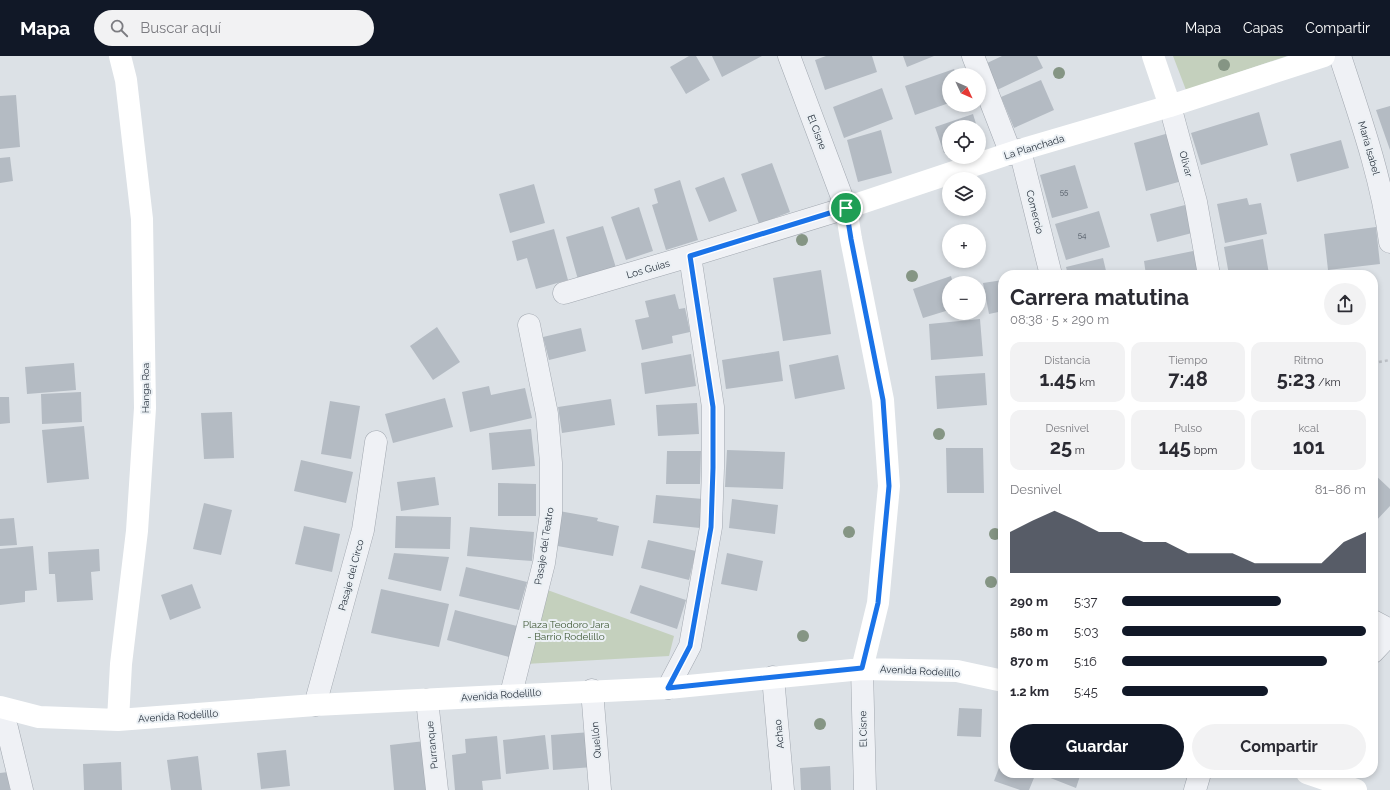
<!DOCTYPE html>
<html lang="es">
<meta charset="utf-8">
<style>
:root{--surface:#fff;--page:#f2f2f3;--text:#2b2b33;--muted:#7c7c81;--accent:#111827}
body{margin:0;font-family:Raleway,sans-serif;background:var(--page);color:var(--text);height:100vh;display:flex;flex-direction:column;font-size:15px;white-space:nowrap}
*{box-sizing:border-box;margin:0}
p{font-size:13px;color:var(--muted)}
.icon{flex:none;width:22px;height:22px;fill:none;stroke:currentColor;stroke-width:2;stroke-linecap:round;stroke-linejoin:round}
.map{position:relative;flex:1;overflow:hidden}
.sheet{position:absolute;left:998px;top:214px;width:380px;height:508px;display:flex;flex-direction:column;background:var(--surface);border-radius:16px;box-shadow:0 2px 6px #0003}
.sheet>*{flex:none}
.needle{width:26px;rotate:134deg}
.buttons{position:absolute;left:942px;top:12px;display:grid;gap:8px}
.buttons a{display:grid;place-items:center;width:44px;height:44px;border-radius:50%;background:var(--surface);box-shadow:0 2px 6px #0003;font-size:20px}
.pin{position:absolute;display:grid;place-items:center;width:34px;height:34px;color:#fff;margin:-17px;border:2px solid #fff;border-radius:50%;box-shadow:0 1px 4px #0007}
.round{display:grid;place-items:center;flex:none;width:42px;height:42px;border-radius:21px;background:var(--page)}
.overview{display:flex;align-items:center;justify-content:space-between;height:68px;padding:0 12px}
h1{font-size:22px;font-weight:700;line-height:30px}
.metrics{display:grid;grid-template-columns:repeat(3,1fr);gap:6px;height:68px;padding:4px 12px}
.metrics div{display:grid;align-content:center;border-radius:10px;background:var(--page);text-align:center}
.metrics b{font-size:20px;font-weight:700}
.metrics small{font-size:11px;font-weight:400}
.metrics p{font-size:11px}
.chart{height:112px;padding:8px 12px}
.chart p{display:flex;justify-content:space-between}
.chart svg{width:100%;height:72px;margin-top:4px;fill:var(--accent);opacity:.7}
.cta{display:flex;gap:8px;margin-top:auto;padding:8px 12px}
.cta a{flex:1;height:46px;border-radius:24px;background:var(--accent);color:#fff;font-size:16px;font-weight:700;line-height:46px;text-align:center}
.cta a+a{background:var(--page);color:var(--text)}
ul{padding:0 12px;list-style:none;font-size:13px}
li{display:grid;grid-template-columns:64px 48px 1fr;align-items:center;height:30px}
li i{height:10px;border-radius:5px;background:var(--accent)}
header{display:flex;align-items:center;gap:24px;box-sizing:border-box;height:56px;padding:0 20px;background:var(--accent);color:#fff}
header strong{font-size:19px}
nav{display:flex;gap:22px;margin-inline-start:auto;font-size:14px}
.search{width:280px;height:36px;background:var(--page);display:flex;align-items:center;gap:10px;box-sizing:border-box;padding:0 14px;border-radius:22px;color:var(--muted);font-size:15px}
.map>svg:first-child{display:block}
.green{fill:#c4d0bd}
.building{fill:#b4bbc3}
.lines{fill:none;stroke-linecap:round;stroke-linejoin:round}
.street-casing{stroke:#a2a8b0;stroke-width:23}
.path{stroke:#bbbfc5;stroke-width:2.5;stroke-dasharray:3 3;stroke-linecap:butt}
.street{stroke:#eff1f5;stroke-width:22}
.secondary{stroke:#fff;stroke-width:22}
.tree{fill:#859584}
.route-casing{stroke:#fff;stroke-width:8}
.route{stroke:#1a73e8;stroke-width:5}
.labels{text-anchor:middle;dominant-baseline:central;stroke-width:4;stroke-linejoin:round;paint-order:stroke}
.number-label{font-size:8px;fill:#4a535e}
.street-label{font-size:10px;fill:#26303c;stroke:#ebf0f4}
.park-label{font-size:10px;fill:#3e5734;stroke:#ebf0f4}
</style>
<header>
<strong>Mapa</strong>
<div class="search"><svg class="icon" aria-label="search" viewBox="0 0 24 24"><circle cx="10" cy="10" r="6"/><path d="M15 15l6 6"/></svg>Buscar aquí</div>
<nav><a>Mapa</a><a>Capas</a><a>Compartir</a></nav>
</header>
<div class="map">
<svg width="1390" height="734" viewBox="0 0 1390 734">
<rect width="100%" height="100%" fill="#dce1e6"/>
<path class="green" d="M1173 0H1287L1186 34Z
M542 532 674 580 669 600 525 608Z"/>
<path class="building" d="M689 0H696L710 24 686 38 670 11Z
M712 0H762L722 21Z
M826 0H872L877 16 825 34 815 4Z
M903 0H934L907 11Z
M1002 0H1037L1043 12 997 34 985 8Z
M954 13 957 19H949V47L915 59 905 30Z
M1041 24 1054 54 1014 72 1001 41Z
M882 32 893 63 844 82 833 51Z
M16 39 20 91 0 93V40Z
M1390 50V94L1376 54Z
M1259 56 1268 89 1201 109 1191 77Z
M973 58 977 71H949V96L944 97 935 71Z
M881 74 892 117 858 126 847 84Z
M1169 77 1182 125 1146 135 1134 87Z
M1341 84 1349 112 1297 126 1290 98Z
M10 101 13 125 0 127V102Z
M772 107 790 156 759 168 741 118Z
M1075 109 1088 152 1052 162 1040 119Z
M724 121 737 155 709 166 695 132Z
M680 124 698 184 666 194 652 149 658 147 654 133Z
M534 128 545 167 510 177 499 138Z
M1247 142 1249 149 1261 147 1267 178 1225 187 1217 148Z
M1189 148 1196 176 1157 186 1150 158Z
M639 151 653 195 626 204 611 161Z
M1099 155 1110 191 1066 204 1055 168Z
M603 170 617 215 579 227 566 181Z
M1376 171 1380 208 1328 214 1324 178Z
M554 173 568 224 536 233 527 202 517 205 512 185Z
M1263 183 1269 218 1229 219 1224 191Z
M1198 194 1203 219H1146L1144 205Z
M1103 202 1107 219H1068L1066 211Z
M821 214 831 278 783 285 773 222Z
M951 220 953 227H949V254L923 262 913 233Z
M1003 224V255L989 258 983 227Z
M675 238 679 253 685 252 690 276 672 280 673 287 642 294 635 264 649 261 645 245Z
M980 263 983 300 931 304 929 268Z
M437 271 460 306 433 324 410 290Z
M581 272 586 295 549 304 543 281Z
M779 295 783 325 726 333 722 304Z
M691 298 696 330 645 338 641 307Z
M838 299 845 333 795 343 789 309Z
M74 307 76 334 27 338 25 311Z
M985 317 987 349 937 353 935 320Z
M489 330 491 339 525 332 532 362 470 376 462 336Z
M81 336 82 366 42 368 41 338Z
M0 341H9L10 367 0 368Z
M445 342 453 371 393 387 385 358Z
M611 343 615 369 562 377 558 351Z
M330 345 360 350 351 403 321 398Z
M697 347 699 378 658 380 656 349Z
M232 356 234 402 204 403 201 357Z
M84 370 89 423 47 427 42 374Z
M531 373 535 410 492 414 489 377Z
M946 392H983L984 437H947Z
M727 394 785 396 783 433 725 431Z
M667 395H701L700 428H666Z
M301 404 353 416 346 447 294 435Z
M1373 417 1390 433V450L1374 467Z
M435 421 439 449 401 455 397 426Z
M498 427 536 428V460H498Z
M656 439 703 443 700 472 653 467Z
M732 443 778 449 775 478 729 472Z
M204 447 232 454 221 499 193 493Z
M559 455 598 462 597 465 619 470 613 500 552 489Z
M396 460 451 461 450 493 395 492Z
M14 462 17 489 0 490V463Z
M304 470 340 478 332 516 295 508Z
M470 471 534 476 532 505 467 500Z
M648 484 696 495 689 524 641 512Z
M33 490 37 534 25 535V546L0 549V493Z
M99 493 100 515 91 516 93 544 57 546 55 518H49L48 496Z
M394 497 449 501 441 535 388 523Z
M727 497 763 505 757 535 721 528Z
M466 511 527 526 519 554 459 540Z
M192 528 201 552 170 564 161 539Z
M640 529 686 544 677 573 630 557Z
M381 533 449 548 439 591 371 577Z
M455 554 517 570 509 601 447 584Z
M959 652 982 653 981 681 957 680Z
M591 676 593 711 553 714 551 679Z
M545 679 549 713 506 718 503 684Z
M497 680 501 723 482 725 483 734H455L452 699 466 697 465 683Z
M425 685 430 734H394L390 689Z
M286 694 290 730 261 733 257 697Z
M198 700 202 734H171L167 704Z
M1003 701V717H1036L1029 734H1020L994 725Z
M121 706 122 734H84L83 708Z
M830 710 831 734H801L800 712Z
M8 716 10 734H0V717Z
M1050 717H1081L1076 732 1048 721Z"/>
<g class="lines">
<g class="street-casing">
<path id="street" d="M973 0 1011 98
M1340 0C1360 61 1382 123 1390 186
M1170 50 1196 146 1209 219
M1020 94 1051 219
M564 237 690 200 846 152 789 0
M1373 565 1390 574
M1373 596 1390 578
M862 613 865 734
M773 621 783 734
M668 632 690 590 711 471 713 412V351L690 200
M592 634 600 734
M511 638 544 507 551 457V407L547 358 529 269
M427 644 437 734
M315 649 363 474 376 386
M0 656 7 672 22 734
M1195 734 1200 717"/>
</g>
<path class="path" d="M1373 307 1390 304"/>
<use href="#street" class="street"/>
<path class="secondary" d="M1153 0 1170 50
M862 613 878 547 889 430 883 344 851 183 846 152 1020 94 1170 50 1324 0
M0 651 39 661 118 664 315 649 668 632 862 613 957 615 1003 625
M118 664 121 608 137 475 145 352 142 163 126 24 120 0
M1307 717 1356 734"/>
</g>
<g class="tree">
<circle cx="1224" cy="9" r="6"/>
<circle cx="1059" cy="17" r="6"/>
<circle cx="802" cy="184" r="6"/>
<circle cx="912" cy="220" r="6"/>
<circle cx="939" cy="378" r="6"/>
<circle cx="849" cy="476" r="6"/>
<circle cx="995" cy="478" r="6"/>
<circle cx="991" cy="526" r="6"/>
<circle cx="803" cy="580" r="6"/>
<circle cx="820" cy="668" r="6"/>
</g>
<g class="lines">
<g class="route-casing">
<path id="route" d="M846 152 851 183 883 344 889 430 878 547 862 612 668 632 690 590 711 471 713 412V351L690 200Z"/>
</g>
<use href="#route" class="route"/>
</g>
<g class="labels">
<g class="number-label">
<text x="1064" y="136">55</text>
<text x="1082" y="179">54</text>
</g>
<g class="street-label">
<text transform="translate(817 76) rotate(69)">El Cisne</text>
<text transform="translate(1034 91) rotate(-17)">La Planchada</text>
<text transform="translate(1369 92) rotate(74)">María Isabel</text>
<text transform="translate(1186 108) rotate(75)">Olivar</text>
<text transform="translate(1035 156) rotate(76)">Comercio</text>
<text transform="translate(648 213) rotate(-16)">Los Guias</text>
<text transform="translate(145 332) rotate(-90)">Hanga Roa</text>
<text transform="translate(544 490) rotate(-81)">Pasaje del Teatro</text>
<text transform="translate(351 519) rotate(-75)">Pasaje del Circo</text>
<text transform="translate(920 615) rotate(3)">Avenida Rodelillo</text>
<text transform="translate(501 639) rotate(-4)">Avenida Rodelillo</text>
<text transform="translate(178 660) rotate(-4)">Avenida Rodelillo</text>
<text transform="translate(863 673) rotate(-91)">El Cisne</text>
<text transform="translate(779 678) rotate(-96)">Achao</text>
<text transform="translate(596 684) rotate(-95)">Quellón</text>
<text transform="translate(432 689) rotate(-96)">Purranque</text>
</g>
<g class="park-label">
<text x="566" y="568">Plaza Teodoro Jara<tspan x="566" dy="12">- Barrio Rodelillo</tspan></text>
</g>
</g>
</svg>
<div class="buttons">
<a><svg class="needle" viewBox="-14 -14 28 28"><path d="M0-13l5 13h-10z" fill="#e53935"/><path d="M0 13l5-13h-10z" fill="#7c7c81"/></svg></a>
<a><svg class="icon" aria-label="locate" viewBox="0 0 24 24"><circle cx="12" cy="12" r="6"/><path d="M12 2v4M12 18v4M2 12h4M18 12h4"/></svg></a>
<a><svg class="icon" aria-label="layers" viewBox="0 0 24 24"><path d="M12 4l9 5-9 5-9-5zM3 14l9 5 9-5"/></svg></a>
<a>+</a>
<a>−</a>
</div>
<div class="pin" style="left:846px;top:152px;background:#1e9e55"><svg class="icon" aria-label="arrive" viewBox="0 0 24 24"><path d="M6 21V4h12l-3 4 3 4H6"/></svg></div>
<section class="sheet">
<div class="overview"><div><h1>Carrera matutina</h1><p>08:38 · 5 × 290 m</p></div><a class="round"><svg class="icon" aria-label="share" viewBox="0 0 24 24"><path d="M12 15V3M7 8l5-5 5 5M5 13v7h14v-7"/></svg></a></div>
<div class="metrics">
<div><p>Distancia</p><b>1.45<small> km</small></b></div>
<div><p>Tiempo</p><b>7:48</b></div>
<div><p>Ritmo</p><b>5:23<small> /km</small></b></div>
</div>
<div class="metrics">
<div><p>Desnivel</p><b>25<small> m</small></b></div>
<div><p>Pulso</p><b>145<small> bpm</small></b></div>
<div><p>kcal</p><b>101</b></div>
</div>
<div class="chart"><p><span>Desnivel</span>81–86 m</p>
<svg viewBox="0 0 160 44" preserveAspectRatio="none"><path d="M0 44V19L10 12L20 6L30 12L40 19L50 19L60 25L70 25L80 32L90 32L100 32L110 38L120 38L130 38L140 38L150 25L160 19V44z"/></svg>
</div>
<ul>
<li><b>290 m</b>5:37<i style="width:65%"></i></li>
<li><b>580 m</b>5:03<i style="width:100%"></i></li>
<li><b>870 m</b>5:16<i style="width:84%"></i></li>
<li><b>1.2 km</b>5:45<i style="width:60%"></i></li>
</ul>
<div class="cta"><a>Guardar</a><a>Compartir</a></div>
</section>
</div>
